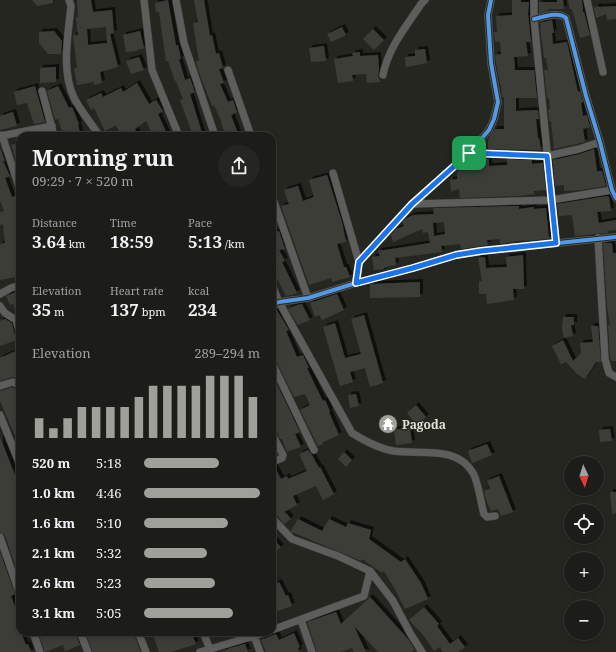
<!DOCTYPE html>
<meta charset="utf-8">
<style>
:root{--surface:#1c1c19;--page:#252522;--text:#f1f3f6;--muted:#a0a1a2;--line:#3a3a38;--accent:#9fa099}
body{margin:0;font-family:"Noto Serif",serif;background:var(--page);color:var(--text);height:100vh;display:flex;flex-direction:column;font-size:15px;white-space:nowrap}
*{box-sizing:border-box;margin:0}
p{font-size:13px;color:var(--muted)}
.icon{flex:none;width:22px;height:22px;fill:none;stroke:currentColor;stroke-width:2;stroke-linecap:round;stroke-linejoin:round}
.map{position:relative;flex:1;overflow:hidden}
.sheet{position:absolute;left:16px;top:132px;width:260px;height:504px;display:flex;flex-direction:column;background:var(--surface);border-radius:12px;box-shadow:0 2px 6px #0003,0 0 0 1px var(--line)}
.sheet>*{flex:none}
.needle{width:26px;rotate:176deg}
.tools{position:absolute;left:564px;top:456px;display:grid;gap:8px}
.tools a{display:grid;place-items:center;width:40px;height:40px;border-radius:50%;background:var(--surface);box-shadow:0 2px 6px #0003,0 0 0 1px var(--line);font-size:20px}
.pin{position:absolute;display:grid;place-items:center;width:34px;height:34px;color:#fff;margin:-17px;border-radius:8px;box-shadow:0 2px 6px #0006}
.round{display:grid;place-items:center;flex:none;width:42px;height:42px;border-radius:21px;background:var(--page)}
.summary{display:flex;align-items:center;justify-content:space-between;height:68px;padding:0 16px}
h1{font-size:22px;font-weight:700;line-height:30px}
.stats{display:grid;grid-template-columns:repeat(3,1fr);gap:6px;height:68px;padding:4px 16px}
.stats div{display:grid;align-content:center}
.stats b{font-size:17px;font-weight:700}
.stats small{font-size:11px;font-weight:400}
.stats p{font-size:11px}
.chart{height:112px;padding:8px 16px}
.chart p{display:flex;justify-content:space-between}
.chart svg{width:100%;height:72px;margin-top:4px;stroke:var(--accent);stroke-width:6}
ul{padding:0 16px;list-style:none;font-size:13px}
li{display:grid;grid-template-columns:64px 48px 1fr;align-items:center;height:30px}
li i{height:10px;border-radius:5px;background:var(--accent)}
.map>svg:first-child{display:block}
.building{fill:#3e3e38;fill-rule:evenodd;filter:url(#shadow)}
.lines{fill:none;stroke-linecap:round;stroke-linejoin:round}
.minor-casing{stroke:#43433f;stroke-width:8}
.minor{stroke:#5d5d5b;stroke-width:7}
.cycleway-casing{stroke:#28291e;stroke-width:6}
.cycleway{stroke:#5399e6;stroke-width:4}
.route-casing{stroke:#fff;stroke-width:8}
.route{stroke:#1a73e8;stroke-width:5}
.labels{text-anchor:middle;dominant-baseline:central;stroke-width:3;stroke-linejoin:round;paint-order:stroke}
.poi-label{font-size:12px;font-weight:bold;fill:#e0e1d9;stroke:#28291e;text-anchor:start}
</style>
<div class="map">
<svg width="616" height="652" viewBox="0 0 616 652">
<defs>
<filter id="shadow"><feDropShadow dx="3" dy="-3" stdDeviation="0" flood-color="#0009"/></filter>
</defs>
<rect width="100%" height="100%" fill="#262621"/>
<path class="building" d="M32 0H53V3L37 6Z
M77 0H91L93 12 112 10 114 33 110 34 118 67 100 72 102 83 94 85V82L77 85 74 68H77L73 35H78L76 17H78ZM106 27 107 43 88 45 87 29Z
M168 0 176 45H178L181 59H179L185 80 190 78 195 92 190 94 203 136H198L196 132 192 133 180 100 183 99 176 81H175L168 61H166L159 12H156L155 3Z
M194 0H204L210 36 212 35 216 54 219 53 223 68 219 69 224 83 220 84 228 102 233 100 237 112 231 115 239 136H226L221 123H222L214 105 212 106 198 70 196 61H199L193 23 198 22Z
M512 0H521V2H529L528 14 531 42H526L528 56 514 57 515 70H534L537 98H516V111L538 110 539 119H536L538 138H539L541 150 488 149V140L489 139V137L495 129H504V97H502L501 84 500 85 496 62 495 55 501 54 500 42H495L494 32H497L496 16 512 15Z
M557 0H563L564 9H548V11L539 13V2H557Z
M568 0H582L583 12H584L590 35 580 38 572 9H570Z
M598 6 599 7 616 6V19L607 20 606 14 596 18 594 8Z
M552 20 554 33H552L553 44 567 42 578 92 580 91 583 102 581 103 583 116 587 115 590 127 583 129 585 142 554 149 551 121H549V118L548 109H550L549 98H547L544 70H548L546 58H544L540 28H541L540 23Z
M342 27 346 35 331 42 327 34Z
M373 29 384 40 374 50 363 39Z
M54 31 62 41 61 54H48L39 43V32Z
M140 31 144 48 137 50V51L126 52 123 35Z
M324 46 326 61 311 62 309 48Z
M425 49 427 63 406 67 405 57 415 56V50Z
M360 52V56L378 55 379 69 378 76 381 82 367 83 366 74 352 75 353 81 338 83 334 59 353 56 352 53Z
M139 57 144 70 131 74 126 61Z
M56 67V82L40 83V68Z
M137 83 149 104 156 100 163 111 158 114 168 136H161L160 131 152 134 146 121 135 129 139 136H121L116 125 105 131 94 108 91 110 86 100 101 93 103 97 121 88 123 92Z
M35 86 45 122 34 124 27 103 17 105 14 92Z
M58 86 69 108 72 107 79 124 78 125 81 136H67L65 130 62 131 58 119 55 120 47 91Z
M13 112 17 126 0 130V116Z
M20 142V157L15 158 11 145Z
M0 148 5 161H3L10 176 5 178 12 197 20 195V276L0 280V244L5 243 3 224 0 225V212L4 211 0 200Z
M594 149 597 171H602L606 186 581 190 564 191V185L555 186 553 160 580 154Z
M481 158 489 159V166L507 165V159L532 160V164L543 163 546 190 534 191V194L519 196 460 198 459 189 451 191 450 180 457 179V171L463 165H467V162H481Z
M327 175 342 222 346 242 337 244 344 267H346L350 277 332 282 331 278 309 285 281 206 289 204 284 190 298 186 303 201 314 197 309 180Z
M607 196 609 197 611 211 597 212 599 223 616 220V230L607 231 608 233 575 236 572 215 559 216 557 204Z
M519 206V209L534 207V209L546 208 549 239 524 241V240L500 244V239L487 240 488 245 461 249 460 244 441 246 442 252 395 258 396 265 384 267V269L374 270 372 257 380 256 378 251 430 243 428 232 423 233 422 229 393 242 391 235 396 229 404 226 402 222 405 219 413 215 434 214 433 208ZM444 222 445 234 434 236 433 223Z
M279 231 285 249 279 250 285 261 282 262 297 293 291 295 286 296 273 270 278 267 272 255V233Z
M603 243H612L613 253H616V361H611L610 358 608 325H610L607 306Z
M523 255 524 289H513L514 300 487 304 486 294H479V281H482L478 258 485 257 486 268 507 267 506 257Z
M420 282V297L370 298V284Z
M20 290V317L17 315 13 304 10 305 6 296Z
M337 294 344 310 322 320 319 315 315 317 310 303Z
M302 304 310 320 298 325 288 309 297 305Z
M276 309 289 330 286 331 297 357 303 355 309 368H307L317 389 323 401 325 400 330 411 329 412 339 435 323 442V444L318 446 300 410 310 405 305 394 294 397 276 361 272 358V310Z
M364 315 383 383 370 387 365 368 350 372 353 382 340 386 323 327 335 323 345 358 361 354 351 319Z
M563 317H574V325H571L573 336 564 338 562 329Z
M5 319 12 323 15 336 19 339 0 346V321Z
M591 326H598L601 362H596L585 379 577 374 566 362 561 364 552 346 563 340 573 361 581 353 580 343 593 342Z
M20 349V379L13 377 0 381V358Z
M272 374 300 432 295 434 301 447 287 452 282 439H280L279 437 274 423 272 424Z
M12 387 17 390H20V447L0 401V391Z
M356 394 359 406 350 408 348 395Z
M416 405 426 417 417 425 407 413Z
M410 427 412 443 396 445 394 430Z
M610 429 612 441 600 442 599 430Z
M0 437 15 475 20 493V580L5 535 0 532Z
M487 444 492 455 472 463 468 451Z
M308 450 312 455 319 468 320 467 334 494 323 500 316 486 293 496 297 505 284 512 287 514 291 519 284 524 272 510V467L274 466 281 479 287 476 288 479 307 471 299 454Z
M344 452 352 460 346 467 338 459Z
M499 476 513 512 501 516 498 509 491 511 486 500 484 491 490 488 487 481Z
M610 492H616V513L612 514Z
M298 519 322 531 329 519 346 527 348 523 371 530 369 539 401 562 405 559 421 583 428 599 405 609 396 591 384 571 382 573 362 559 361 561 292 532 291 531Z
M272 538 281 547 272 556Z
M0 552 15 594 11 596 17 612 18 611 20 616V632H21L26 645 28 644 31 652H0Z
M279 582 286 596 288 595 292 606 272 613V585Z
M370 597 409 640 415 650 412 652H378L354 626 366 652H354L352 648 341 652H317L307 622 336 612 341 624Z
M424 607 439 624 437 626 450 644 458 638 465 647 458 652H443L440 647 434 651 424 636 409 620Z
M38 632H75L80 645 65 651 63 645 45 652Z
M85 632H133L141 652H93Z
M152 632H191L196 644 171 652H159Z
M294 633 300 647 298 648 299 652H266L261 640 276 634 279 640Z
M245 644 248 652H222L230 648Z"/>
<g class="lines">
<g class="minor-casing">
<path id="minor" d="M69 0 71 6C68 36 61 70 74 98 81 111 91 124 100 136
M144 0 152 70 179 136
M176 0 184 43 215 136
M534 0V19L556 243
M587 0 603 72
M534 19C543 17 559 11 566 18L586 96 600 142 612 190 616 198
M228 70 251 136
M383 75C388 48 406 27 421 4L425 0
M42 91 54 136
M2 135 20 190
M0 136 52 126
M469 153 547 156 579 149 600 142
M333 173 359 262
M272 196 308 298
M412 204 551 200 612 190
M598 238 605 359 609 373 616 377
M356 283 359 262 412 204 469 153 489 130 494 119 498 102 491 63 488 15 491 0
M272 285 279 302 352 433C365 441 379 449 394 451 420 455 457 445 473 473 478 481 481 504 484 514L487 517 495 516
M0 294 11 288 20 285
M272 305 279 302 308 298 356 283 413 268 456 255 481 251 616 237
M0 306 5 313 16 320 20 334
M272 363 314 450
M0 386 13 382 18 385 20 384
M0 415 20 465
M272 434 283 455 282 458 272 462
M272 518 292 539 338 556 370 571 393 601 410 633 422 652
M0 537 20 595
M301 620 312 652
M272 630 364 596 370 571
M33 632 40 652
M80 632 88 652
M138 632 146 652
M203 632 211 652
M253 633 260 652
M200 652 267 632"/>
</g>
<use href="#minor" class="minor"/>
<g class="cycleway-casing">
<path id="cycleway" d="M534 19C543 17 559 11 566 18L586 96 600 142 612 190 616 198
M356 283 359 262 412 204 469 153 489 130 494 119 498 102 491 63 488 15 491 0
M272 305 279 302 308 298 356 283 413 268 456 255 481 251 616 237"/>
</g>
<use href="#cycleway" class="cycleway"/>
</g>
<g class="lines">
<g class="route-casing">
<path id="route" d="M469 153 547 156 556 243 481 251 456 255 413 268 356 283 359 262 412 204Z"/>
</g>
<use href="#route" class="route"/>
</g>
<defs>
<g id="temple-disc" transform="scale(1)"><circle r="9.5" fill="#9fa099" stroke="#28291e"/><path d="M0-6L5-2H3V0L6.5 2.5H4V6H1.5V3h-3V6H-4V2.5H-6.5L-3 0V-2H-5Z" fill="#fff"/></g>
</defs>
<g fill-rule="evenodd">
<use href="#temple-disc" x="388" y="424"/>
</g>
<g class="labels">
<g class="poi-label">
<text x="402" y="424">Pagoda</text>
</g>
</g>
</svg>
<div class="tools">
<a><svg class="needle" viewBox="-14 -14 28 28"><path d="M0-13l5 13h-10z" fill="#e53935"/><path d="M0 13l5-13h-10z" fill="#a0a1a2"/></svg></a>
<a><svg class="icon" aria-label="locate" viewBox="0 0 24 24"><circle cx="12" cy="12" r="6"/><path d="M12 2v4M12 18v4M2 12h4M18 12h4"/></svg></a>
<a>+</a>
<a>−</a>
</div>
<div class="pin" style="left:469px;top:153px;background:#1e9e55"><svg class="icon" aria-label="arrive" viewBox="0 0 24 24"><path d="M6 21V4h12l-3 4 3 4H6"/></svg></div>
<section class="sheet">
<div class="summary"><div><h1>Morning run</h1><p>09:29 · 7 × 520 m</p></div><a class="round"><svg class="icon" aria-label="share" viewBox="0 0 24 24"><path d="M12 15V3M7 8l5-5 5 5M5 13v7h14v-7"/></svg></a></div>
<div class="stats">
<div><p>Distance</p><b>3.64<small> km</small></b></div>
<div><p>Time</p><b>18:59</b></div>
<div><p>Pace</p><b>5:13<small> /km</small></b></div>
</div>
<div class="stats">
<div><p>Elevation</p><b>35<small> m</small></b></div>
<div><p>Heart rate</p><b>137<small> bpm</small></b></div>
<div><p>kcal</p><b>234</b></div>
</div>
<div class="chart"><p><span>Elevation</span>289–294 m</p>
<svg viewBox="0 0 160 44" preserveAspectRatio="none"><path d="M5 44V32M15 44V38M25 44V32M35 44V25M45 44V25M55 44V25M65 44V25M75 44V19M85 44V12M95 44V12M105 44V12M115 44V12M125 44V6M135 44V6M145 44V6M155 44V19"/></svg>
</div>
<ul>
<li><b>520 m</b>5:18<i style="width:65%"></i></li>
<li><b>1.0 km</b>4:46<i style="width:100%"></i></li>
<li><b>1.6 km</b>5:10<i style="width:72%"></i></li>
<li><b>2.1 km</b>5:32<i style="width:54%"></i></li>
<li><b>2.6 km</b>5:23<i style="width:61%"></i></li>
<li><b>3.1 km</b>5:05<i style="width:77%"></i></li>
</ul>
</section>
</div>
